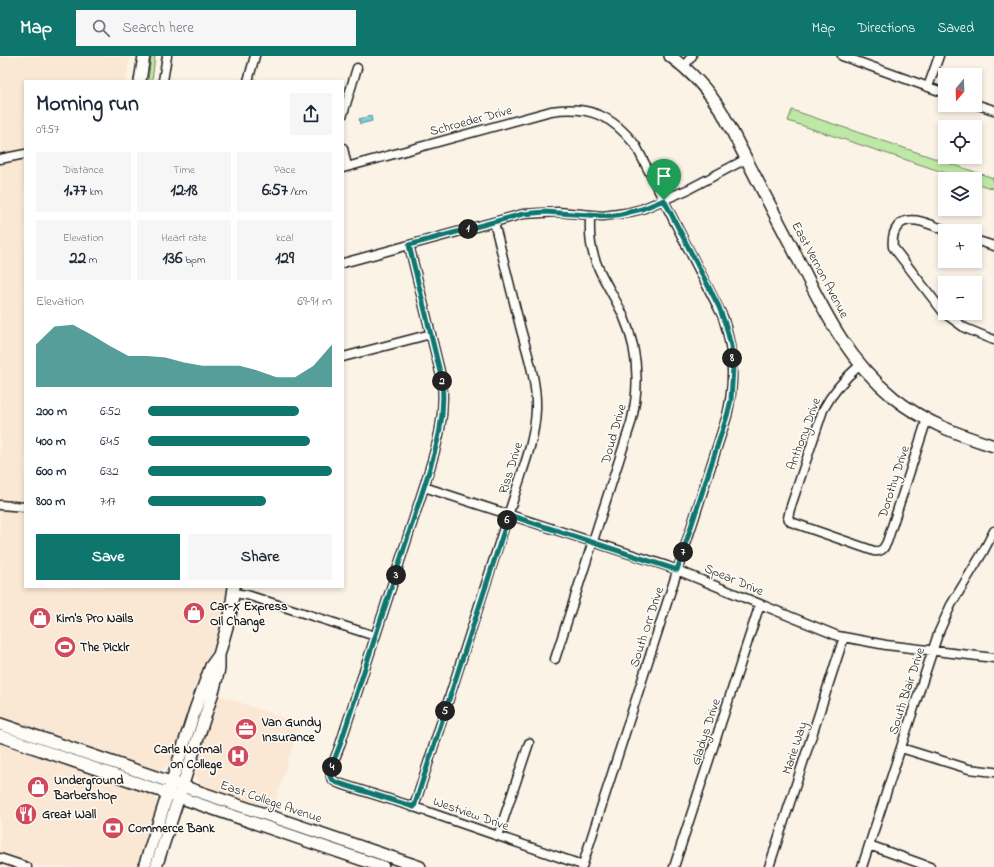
<!DOCTYPE html>
<meta charset="utf-8">
<style>
:root{--surface:#fff;--page:#f6f6f7;--text:#1f2937;--muted:#747a83;--accent:#0f766e}
body{margin:0;font-family:"Indie Flower",sans-serif;background:var(--page);color:var(--text);height:100vh;display:flex;flex-direction:column;font-size:15px;white-space:nowrap}
*{box-sizing:border-box;margin:0}
p{font-size:13px;color:var(--muted)}
.icon{flex:none;width:22px;height:22px;fill:none;stroke:currentColor;stroke-width:2;stroke-linecap:round;stroke-linejoin:round}
.map{position:relative;flex:1;overflow:hidden}
.side{position:absolute;left:24px;top:24px;width:320px;height:508px;display:flex;flex-direction:column;background:var(--surface);border-radius:0px;box-shadow:0 2px 6px #0003}
.side>*{flex:none}
.needle{width:26px;rotate:199deg}
.buttons{position:absolute;left:938px;top:12px;display:grid;gap:8px}
.buttons a{display:grid;place-items:center;width:44px;height:44px;border-radius:0px;background:var(--surface);box-shadow:0 2px 6px #0003;font-size:20px}
.pin{position:absolute;display:grid;place-items:center;width:34px;height:34px;color:#fff;margin:-41px -17px;border-radius:50% 50% 50% 0;rotate:-45deg;box-shadow:0 0 4px #0007}
.pin .icon{rotate:45deg}
.km{position:absolute;width:20px;height:20px;margin:-10px;border-radius:50%;background:#222;color:#fff;font-size:11px;line-height:20px;text-align:center}
.round{display:grid;place-items:center;flex:none;width:42px;height:42px;border-radius:0px;background:var(--page)}
.overview{display:flex;align-items:center;justify-content:space-between;height:68px;padding:0 12px}
h1{font-size:22px;font-weight:700;line-height:30px}
.metrics{display:grid;grid-template-columns:repeat(3,1fr);gap:6px;height:68px;padding:4px 12px}
.metrics div{display:grid;align-content:center;border-radius:0px;background:var(--page);text-align:center}
.metrics b{font-size:17px;font-weight:700}
.metrics small{font-size:11px;font-weight:400}
.metrics p{font-size:11px}
.chart{height:112px;padding:8px 12px}
.chart p{display:flex;justify-content:space-between}
.chart svg{width:100%;height:72px;margin-top:4px;fill:var(--accent);opacity:.7}
.cta{display:flex;gap:8px;margin-top:auto;padding:8px 12px}
.cta a{flex:1;height:46px;border-radius:0px;background:var(--accent);color:#fff;font-size:16px;font-weight:700;line-height:46px;text-align:center}
.cta a+a{background:var(--page);color:var(--text)}
ul{padding:0 12px;list-style:none;font-size:13px}
li{display:grid;grid-template-columns:64px 48px 1fr;align-items:center;height:30px}
li i{height:10px;border-radius:5px;background:var(--accent)}
header{display:flex;align-items:center;gap:24px;box-sizing:border-box;height:56px;padding:0 20px;background:var(--accent);color:#fff}
header strong{font-size:19px}
nav{display:flex;gap:22px;margin-inline-start:auto;font-size:14px}
.search{width:280px;height:36px;background:var(--page);display:flex;align-items:center;gap:10px;box-sizing:border-box;padding:0 14px;border-radius:0px;color:var(--muted);font-size:15px}
.map>svg:first-child{display:block}
.built{fill:#fbe8d4}
.green{fill:#bee8a5;stroke:#6d8260}
.water{fill:#7fcfdb;stroke:#57878f}
.lines{fill:none;stroke-linecap:round;stroke-linejoin:round}
.minor-casing{stroke:#1c1c1c;stroke-width:11}
.secondary-casing{stroke:#1c1c1c;stroke-width:14}
.minor{stroke:#fdfcf7;stroke-width:8}
.secondary{stroke:#fdfcf7;stroke-width:11}
.route-casing{stroke:#fff;stroke-width:8}
.route{stroke:#0f766e;stroke-width:5}
.labels{text-anchor:middle;dominant-baseline:central;stroke-width:3;stroke-linejoin:round;paint-order:stroke}
.street-label{font-size:13px;fill:#1c1c1c;stroke:#fdfcf7}
.poi-label{font-size:13px;font-weight:bold;fill:#1c1c1c;stroke:#fdfcf7;text-anchor:start}
</style>
<header>
<strong>Map</strong>
<div class="search"><svg class="icon" aria-label="search" viewBox="0 0 24 24"><circle cx="10" cy="10" r="6"/><path d="M15 15l6 6"/></svg>Search here</div>
<nav><a>Map</a><a>Directions</a><a>Saved</a></nav>
</header>
<div class="map">
<svg width="994" height="811" viewBox="0 0 994 811">
<rect width="100%" height="100%" fill="#fcf3e7"/>
<filter id="ink" filterUnits="userSpaceOnUse"><feTurbulence type="fractalNoise" baseFrequency=".025" numOctaves="2"/><feDisplacementMap in="SourceGraphic" scale="8" xChannelSelector="R" yChannelSelector="G"/><feConvolveMatrix kernelMatrix="1 2 1 2 8 2 1 2 1" color-interpolation-filters="sRGB"/></filter>
<g filter="url(#ink)">
<path class="built" d="M0 0H130L126 25H25V531H227L225 553 210 604 181 674 170 707 163 713 155 716 0 664Z
M217 638 300 668 272 756 231 739 203 729 198 724 195 720 194 711Z
M0 685 146 735 152 738 156 743 158 753 138 811H40L0 798Z"/>
<path class="green" d="M151 0H155L152 25H148Z
M792 54 993 122 994 133 975 127V123H964L788 65Z
M260 762 355 794 359 798 259 765Z"/>
<path class="water" d="M371 60 372 65 360 68 359 63Z"/>
<g class="lines">
<g class="minor-casing">
<path id="minor" d="M842 0 945 37
M684 10 692 0
M163 25 167 0
M248 25 255 0
M928 31 939 0
M975 48 994 54
M343 58 357 12
M343 92 347 110
M0 103 25 98
M343 112 551 55C589 49 613 60 636 90L723 261C734 294 735 326 727 360L582 811
M948 175C935 171 909 156 898 170 893 176 892 183 893 191L944 257 965 272 994 284
M975 184 994 190
M409 189 442 324C446 364 436 393 424 431L340 689C338 696 327 718 332 723 334 726 338 727 341 728L414 751 582 809
M343 207 523 158 558 156 603 160 626 157 642 153 689 133 746 103
M343 301 431 278
M860 309C845 322 833 335 823 354L790 453 788 462 791 466 874 495C882 496 884 492 887 486L927 363
M424 431 667 510 838 580 886 589 994 602
M0 449 25 451
M233 537 247 539 375 580
M555 603 631 367C640 331 638 293 623 259 613 237 597 216 592 193 589 181 590 170 590 159
M901 692 969 713 994 716
M414 751 515 438C524 410 535 383 536 353 537 324 527 297 520 270 511 235 503 201 494 166
M498 780 529 687
M869 789 930 811
M0 802 27 811
M674 811 760 548
M769 811 844 581
M862 811 938 578 951 549 983 496 994 475"/>
</g>
<g class="secondary-casing">
<path id="secondary" d="M670 0C692 16 708 34 722 56 746 102 769 148 793 193 822 250 843 300 894 342 924 366 959 379 994 390
M140 25 144 0
M0 668 420 811
M0 680 383 811
M144 811 195 654 211 610 219 599
M156 811 214 633 219 613V599L230 560 234 531"/>
</g>
<use href="#minor" class="minor"/>
<use href="#secondary" class="secondary"/>
</g>
</g>
<g class="lines" filter="url(#ink)">
<g class="route-casing">
<path id="route" d="M664 144 719 251 726 270 731 290 733 311 731 344 727 360 677 514 509 459 414 751 335 726 330 721 331 712 340 689 424 431C436 393 446 364 442 324L409 189 523 158 545 156 603 160 617 159 642 153Z"/>
</g>
<use href="#route" class="route"/>
</g>
<defs>
<g id="shop-disc" transform="scale(1.15)"><circle r="9.5" fill="#d1495b" stroke="#fdfcf7"/><path d="M-5-2.5h2.3a2.7 3.5 0 0 1 5.4 0H5L5.5 6h-11ZM-1.5-2.5h3a1.5 2.3 0 0 0-3 0Z" fill="#fff"/></g>
<g id="stadium-disc" transform="scale(1.15)"><circle r="9.5" fill="#d1495b" stroke="#fdfcf7"/><path d="M0-5a6.5 5 0 1 0 0 10a6.5 5 0 1 0 0-10ZM-3.5-1.8h7v3.6h-7Z" fill="#fff"/></g>
<g id="office-disc" transform="scale(1.15)"><circle r="9.5" fill="#d1495b" stroke="#fdfcf7"/><path d="M-6-3h4V-5.5h4V-3h4V5H-6ZM-1-4.5V-3h2v-1.5ZM-6 0V1H6V0Z" fill="#fff"/></g>
<g id="hospital-disc" transform="scale(1.15)"><circle r="9.5" fill="#d1495b" stroke="#fdfcf7"/><path d="M-5-5h3v3.5h4V-5h3V5h-3V1.5h-4V5h-3Z" fill="#fff"/></g>
<g id="restaurant-disc" transform="scale(1.15)"><circle r="9.5" fill="#d1495b" stroke="#fdfcf7"/><path d="M-5-6h1v4h1v-4h1v4h1v-4h1v5L-1.5 .5V6h-2V.5L-5-1ZM5-6V6H3V1.5H1.5Q1.5-4 5-6Z" fill="#fff"/></g>
<g id="bank-disc" transform="scale(1.15)"><circle r="9.5" fill="#d1495b" stroke="#fdfcf7"/><path d="M-6-4H6V4H-6ZM0-2.3a2.3 2.3 0 1 0 0 4.6a2.3 2.3 0 1 0 0-4.6Z" fill="#fff"/></g>
</defs>
<g fill-rule="evenodd">
<use href="#shop-disc" x="194" y="557"/>
<use href="#shop-disc" x="40" y="562"/>
<use href="#stadium-disc" x="65" y="591"/>
<use href="#office-disc" x="246" y="673"/>
<use href="#hospital-disc" x="238" y="700"/>
<use href="#shop-disc" x="38" y="731"/>
<use href="#restaurant-disc" x="26" y="758"/>
<use href="#bank-disc" x="113" y="772"/>
</g>
<g class="labels">
<g class="street-label">
<text transform="translate(471 65) rotate(-15)">Schroeder Drive</text>
<text transform="translate(820 214) rotate(62)">East Vernon Avenue</text>
<text transform="translate(614 378) rotate(-74)">Doud Drive</text>
<text transform="translate(804 378) rotate(-70)">Anthony Drive</text>
<text transform="translate(511 412) rotate(-73)">Riss Drive</text>
<text transform="translate(894 426) rotate(-72)">Dorothy Drive</text>
<text transform="translate(734 524) rotate(23)">Spear Drive</text>
<text transform="translate(647 571) rotate(-72)">South Orr Drive</text>
<text transform="translate(907 635) rotate(-72)">South Blair Drive</text>
<text transform="translate(706 676) rotate(-72)">Gladys Drive</text>
<text transform="translate(795 692) rotate(-72)">Marie Way</text>
<text transform="translate(271 746) rotate(19)">East College Avenue</text>
<text transform="translate(471 758) rotate(19)">Westview Drive</text>
</g>
<g class="poi-label">
<text x="210" y="550">Car-X Express<tspan x="210" dy="15">Oil Change</tspan></text>
<text x="56" y="562">Kim's Pro Nails</text>
<text x="80" y="591">The Picklr</text>
<text x="262" y="666">Van Gundy<tspan x="262" dy="15">Insurance</tspan></text>
<text x="222" y="693" text-anchor="end">Carle Normal<tspan x="222" dy="15">on College</tspan></text>
<text x="54" y="724">Underground<tspan x="54" dy="15">Barbershop</tspan></text>
<text x="42" y="758">Great Wall</text>
<text x="128" y="772">Commerce Bank</text>
</g>
</g>
</svg>
<div class="buttons">
<a><svg class="needle" viewBox="-14 -14 28 28"><path d="M0-13l5 13h-10z" fill="#e53935"/><path d="M0 13l5-13h-10z" fill="#747a83"/></svg></a>
<a><svg class="icon" aria-label="locate" viewBox="0 0 24 24"><circle cx="12" cy="12" r="6"/><path d="M12 2v4M12 18v4M2 12h4M18 12h4"/></svg></a>
<a><svg class="icon" aria-label="layers" viewBox="0 0 24 24"><path d="M12 4l9 5-9 5-9-5zM3 14l9 5 9-5"/></svg></a>
<a>+</a>
<a>−</a>
</div>
<div class="pin" style="left:664px;top:144px;background:#1e9e55"><svg class="icon" aria-label="arrive" viewBox="0 0 24 24"><path d="M6 21V4h12l-3 4 3 4H6"/></svg></div>
<b class="km" style="left:468px;top:173px">1</b>
<b class="km" style="left:442px;top:325px">2</b>
<b class="km" style="left:396px;top:519px">3</b>
<b class="km" style="left:332px;top:711px">4</b>
<b class="km" style="left:445px;top:655px">5</b>
<b class="km" style="left:507px;top:464px">6</b>
<b class="km" style="left:683px;top:496px">7</b>
<b class="km" style="left:732px;top:302px">8</b>
<section class="side">
<div class="overview"><div><h1>Morning run</h1><p>09:57</p></div><a class="round"><svg class="icon" aria-label="share" viewBox="0 0 24 24"><path d="M12 15V3M7 8l5-5 5 5M5 13v7h14v-7"/></svg></a></div>
<div class="metrics">
<div><p>Distance</p><b>1.77<small> km</small></b></div>
<div><p>Time</p><b>12:18</b></div>
<div><p>Pace</p><b>6:57<small> /km</small></b></div>
</div>
<div class="metrics">
<div><p>Elevation</p><b>22<small> m</small></b></div>
<div><p>Heart rate</p><b>136<small> bpm</small></b></div>
<div><p>kcal</p><b>129</b></div>
</div>
<div class="chart"><p><span>Elevation</span>69–91 m</p>
<svg viewBox="0 0 160 44" preserveAspectRatio="none"><path d="M0 44V18L10 7L20 6L30 12L40 19L50 25L60 25L70 26L80 29L90 31L100 31L110 31L120 34L130 38L140 38L150 31L160 18V44z"/></svg>
</div>
<ul>
<li><b>200 m</b>6:52<i style="width:82%"></i></li>
<li><b>400 m</b>6:45<i style="width:88%"></i></li>
<li><b>600 m</b>6:32<i style="width:100%"></i></li>
<li><b>800 m</b>7:17<i style="width:64%"></i></li>
</ul>
<div class="cta"><a>Save</a><a>Share</a></div>
</section>
</div>
